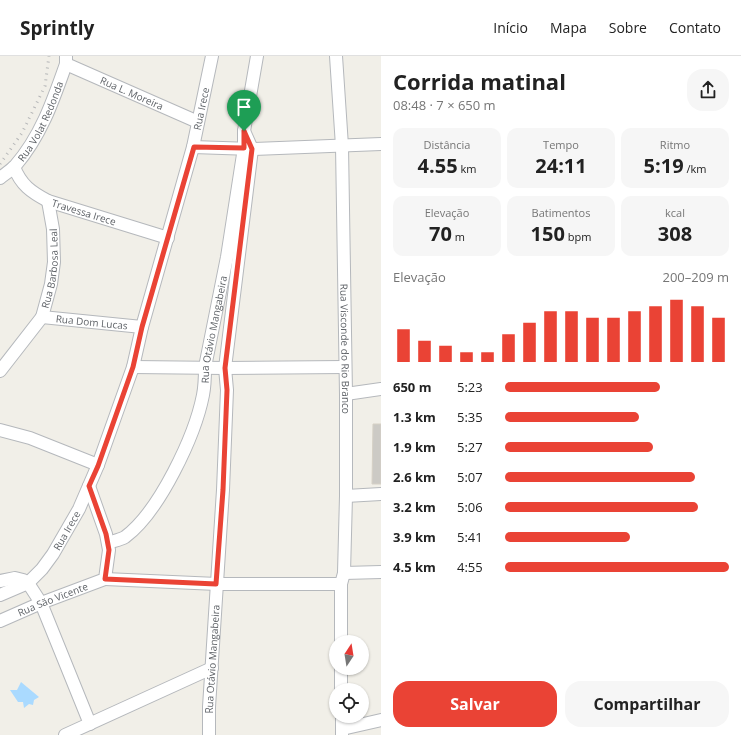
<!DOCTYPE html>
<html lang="pt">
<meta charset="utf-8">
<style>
:root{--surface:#fff;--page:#f6f6f6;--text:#222;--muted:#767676;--line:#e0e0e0;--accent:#ea4335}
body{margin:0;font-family:"Open Sans",sans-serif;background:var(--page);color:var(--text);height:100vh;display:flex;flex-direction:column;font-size:15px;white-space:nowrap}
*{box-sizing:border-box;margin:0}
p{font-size:13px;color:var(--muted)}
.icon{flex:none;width:22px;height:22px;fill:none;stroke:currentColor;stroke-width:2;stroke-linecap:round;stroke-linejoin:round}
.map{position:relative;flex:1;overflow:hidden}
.side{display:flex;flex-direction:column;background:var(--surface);width:360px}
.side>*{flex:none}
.needle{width:26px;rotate:12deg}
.fabs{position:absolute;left:329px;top:579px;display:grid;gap:8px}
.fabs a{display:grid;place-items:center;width:40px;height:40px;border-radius:50%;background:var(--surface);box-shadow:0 1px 3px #0004;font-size:20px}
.pin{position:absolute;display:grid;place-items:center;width:34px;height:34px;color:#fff;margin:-41px -17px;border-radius:50% 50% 50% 0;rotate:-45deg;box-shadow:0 0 4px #0007}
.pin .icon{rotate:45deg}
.round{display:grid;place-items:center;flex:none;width:42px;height:42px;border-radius:16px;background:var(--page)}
.head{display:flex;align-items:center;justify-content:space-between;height:68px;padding:0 12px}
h1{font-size:22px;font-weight:700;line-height:30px}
.stats{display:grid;grid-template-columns:repeat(3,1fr);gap:6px;height:68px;padding:4px 12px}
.stats div{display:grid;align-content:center;border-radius:10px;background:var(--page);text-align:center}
.stats b{font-size:20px;font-weight:700}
.stats small{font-size:11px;font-weight:400}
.stats p{font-size:11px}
.chart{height:112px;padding:8px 12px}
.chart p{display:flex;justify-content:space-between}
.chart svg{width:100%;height:72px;margin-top:4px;stroke:var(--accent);stroke-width:6}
.primary-button{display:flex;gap:8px;margin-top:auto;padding:8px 12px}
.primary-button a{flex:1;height:46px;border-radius:16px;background:var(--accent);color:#fff;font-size:16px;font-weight:700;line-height:46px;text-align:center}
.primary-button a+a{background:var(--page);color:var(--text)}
ul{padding:0 12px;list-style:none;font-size:13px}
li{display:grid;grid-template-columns:64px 48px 1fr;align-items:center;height:30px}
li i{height:10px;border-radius:5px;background:var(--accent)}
header{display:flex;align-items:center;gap:24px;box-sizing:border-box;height:56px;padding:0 20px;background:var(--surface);border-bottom:1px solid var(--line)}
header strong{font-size:19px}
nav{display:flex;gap:22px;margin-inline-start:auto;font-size:14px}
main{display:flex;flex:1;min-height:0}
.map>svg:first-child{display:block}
.water{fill:#aadaff}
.building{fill:#cccac5;stroke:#d6d1c6}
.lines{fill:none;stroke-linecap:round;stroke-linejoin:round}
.minor-casing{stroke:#b5b8bc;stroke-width:14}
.minor{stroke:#fff;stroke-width:12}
.rail{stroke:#b6b7b8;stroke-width:3;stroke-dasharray:1 5;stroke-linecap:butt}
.route-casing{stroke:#fff;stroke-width:8}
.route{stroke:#ea4335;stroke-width:5}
.labels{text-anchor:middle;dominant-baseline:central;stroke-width:3.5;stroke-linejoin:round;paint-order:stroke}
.street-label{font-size:10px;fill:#5f6368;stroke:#fff}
</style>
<header>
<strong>Sprintly</strong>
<nav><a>Início</a><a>Mapa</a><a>Sobre</a><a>Contato</a></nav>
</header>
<main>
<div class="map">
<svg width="381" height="679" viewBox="0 0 381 679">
<rect width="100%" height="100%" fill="#f1efe8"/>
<path class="water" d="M21 626 39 641 34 644 33 649 29 648 24 652 23 646H18L10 634H17Z"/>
<path class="building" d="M373 368H381V428H372Z"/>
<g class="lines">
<g class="minor-casing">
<g id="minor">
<path id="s1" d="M336 0 342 90 346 338V440L344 517 341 528V586"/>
<path id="s2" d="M66 8 198 66"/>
<path d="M193 91 252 93 381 88"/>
<path id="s3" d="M14 111C21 129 31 136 48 145L168 182"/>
<path id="s4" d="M0 122C5 118 10 115 15 110 41 80 53 45 66 8V1"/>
<path id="s5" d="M42 261 142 271"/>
<path d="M133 311 225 312 345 311"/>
<path id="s6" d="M0 315 42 261 51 228 54 206 53 173 48 145"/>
<path d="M346 338 381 333"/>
<path d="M0 374 30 382 98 409"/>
<path d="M346 440 381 438"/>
<path id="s7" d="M108 487C113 485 120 484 125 481 159 456 195 380 203 339 205 329 205 321 205 311L227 201 244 92V75L257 0"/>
<path d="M344 517 381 516"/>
<path d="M105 523 217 528H341"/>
<path d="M0 525 15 522 23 524 28 527 41 547 90 668"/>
<path id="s8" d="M0 539 28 527 42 513 53 498 79 453 98 409 133 311 142 271 193 91 212 0"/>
<path id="s9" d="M0 565 41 547 105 523 109 494 106 478 89 430"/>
<path d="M341 612V634"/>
<path d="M342 660V679"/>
<path d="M342 673 381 664"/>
<path d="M65 679 212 612"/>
<path id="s10" d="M209 679V651L223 434 227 334 225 312 252 93 244 75"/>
</g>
</g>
<use href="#minor" class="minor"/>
<path class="rail" d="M0 108 22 77 45 30 49 0"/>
</g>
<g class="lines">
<g class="route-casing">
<path id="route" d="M244 75 252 93 225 312 227 334 223 434 216 528 105 523 109 494 106 478 89 430 98 410 133 311 142 271 194 91 244 92Z"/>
</g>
<use href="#route" class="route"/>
</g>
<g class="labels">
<g class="street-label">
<text stroke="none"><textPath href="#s2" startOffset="72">Rua L. Moreira</textPath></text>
<text stroke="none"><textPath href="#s8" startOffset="540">Rua Irece</textPath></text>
<text stroke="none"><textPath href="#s4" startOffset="71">Rua Volat Redonda</textPath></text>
<text stroke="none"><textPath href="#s3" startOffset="87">Travessa Irece</textPath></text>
<text stroke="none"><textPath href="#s6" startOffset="118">Rua Barbosa Leal</textPath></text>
<text stroke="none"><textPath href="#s5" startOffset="50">Rua Dom Lucas</textPath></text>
<text stroke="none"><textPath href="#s7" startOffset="249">Rua Otávio Mangabeira</textPath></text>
<text stroke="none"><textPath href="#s1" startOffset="293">Rua Visconde do Rio Branco</textPath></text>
<text stroke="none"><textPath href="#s8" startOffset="96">Rua Irece</textPath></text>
<text stroke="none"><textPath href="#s9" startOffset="57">Rua São Vicente</textPath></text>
<text stroke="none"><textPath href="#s10" startOffset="76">Rua Otávio Mangabeira</textPath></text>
</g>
</g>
</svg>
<div class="fabs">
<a><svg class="needle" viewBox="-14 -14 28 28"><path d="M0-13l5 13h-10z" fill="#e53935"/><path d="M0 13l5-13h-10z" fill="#767676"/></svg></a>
<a><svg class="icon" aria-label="locate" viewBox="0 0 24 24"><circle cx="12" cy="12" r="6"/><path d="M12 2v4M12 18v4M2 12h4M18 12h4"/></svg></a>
</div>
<div class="pin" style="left:244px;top:75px;background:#1e9e55"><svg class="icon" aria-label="arrive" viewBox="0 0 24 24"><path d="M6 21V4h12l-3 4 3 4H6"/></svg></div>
</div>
<section class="side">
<div class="head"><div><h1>Corrida matinal</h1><p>08:48 · 7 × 650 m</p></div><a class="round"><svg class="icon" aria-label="share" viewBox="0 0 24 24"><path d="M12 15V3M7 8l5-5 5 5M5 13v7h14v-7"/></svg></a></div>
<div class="stats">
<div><p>Distância</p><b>4.55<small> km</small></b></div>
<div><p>Tempo</p><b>24:11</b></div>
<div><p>Ritmo</p><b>5:19<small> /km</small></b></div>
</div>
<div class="stats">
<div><p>Elevação</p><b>70<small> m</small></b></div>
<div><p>Batimentos</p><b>150<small> bpm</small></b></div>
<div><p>kcal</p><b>308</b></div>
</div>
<div class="chart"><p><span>Elevação</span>200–209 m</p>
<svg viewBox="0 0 160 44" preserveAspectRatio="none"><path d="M5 44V24M15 44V31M25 44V34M35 44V38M45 44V38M55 44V27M65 44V20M75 44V13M85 44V13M95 44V17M105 44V17M115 44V13M125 44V10M135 44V6M145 44V10M155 44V17"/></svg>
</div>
<ul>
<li><b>650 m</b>5:23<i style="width:69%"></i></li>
<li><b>1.3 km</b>5:35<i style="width:60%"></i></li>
<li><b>1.9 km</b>5:27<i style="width:66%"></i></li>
<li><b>2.6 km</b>5:07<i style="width:85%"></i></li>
<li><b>3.2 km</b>5:06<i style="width:86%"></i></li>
<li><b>3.9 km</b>5:41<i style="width:56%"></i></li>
<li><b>4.5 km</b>4:55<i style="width:100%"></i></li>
</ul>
<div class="primary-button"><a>Salvar</a><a>Compartilhar</a></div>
</section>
</main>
